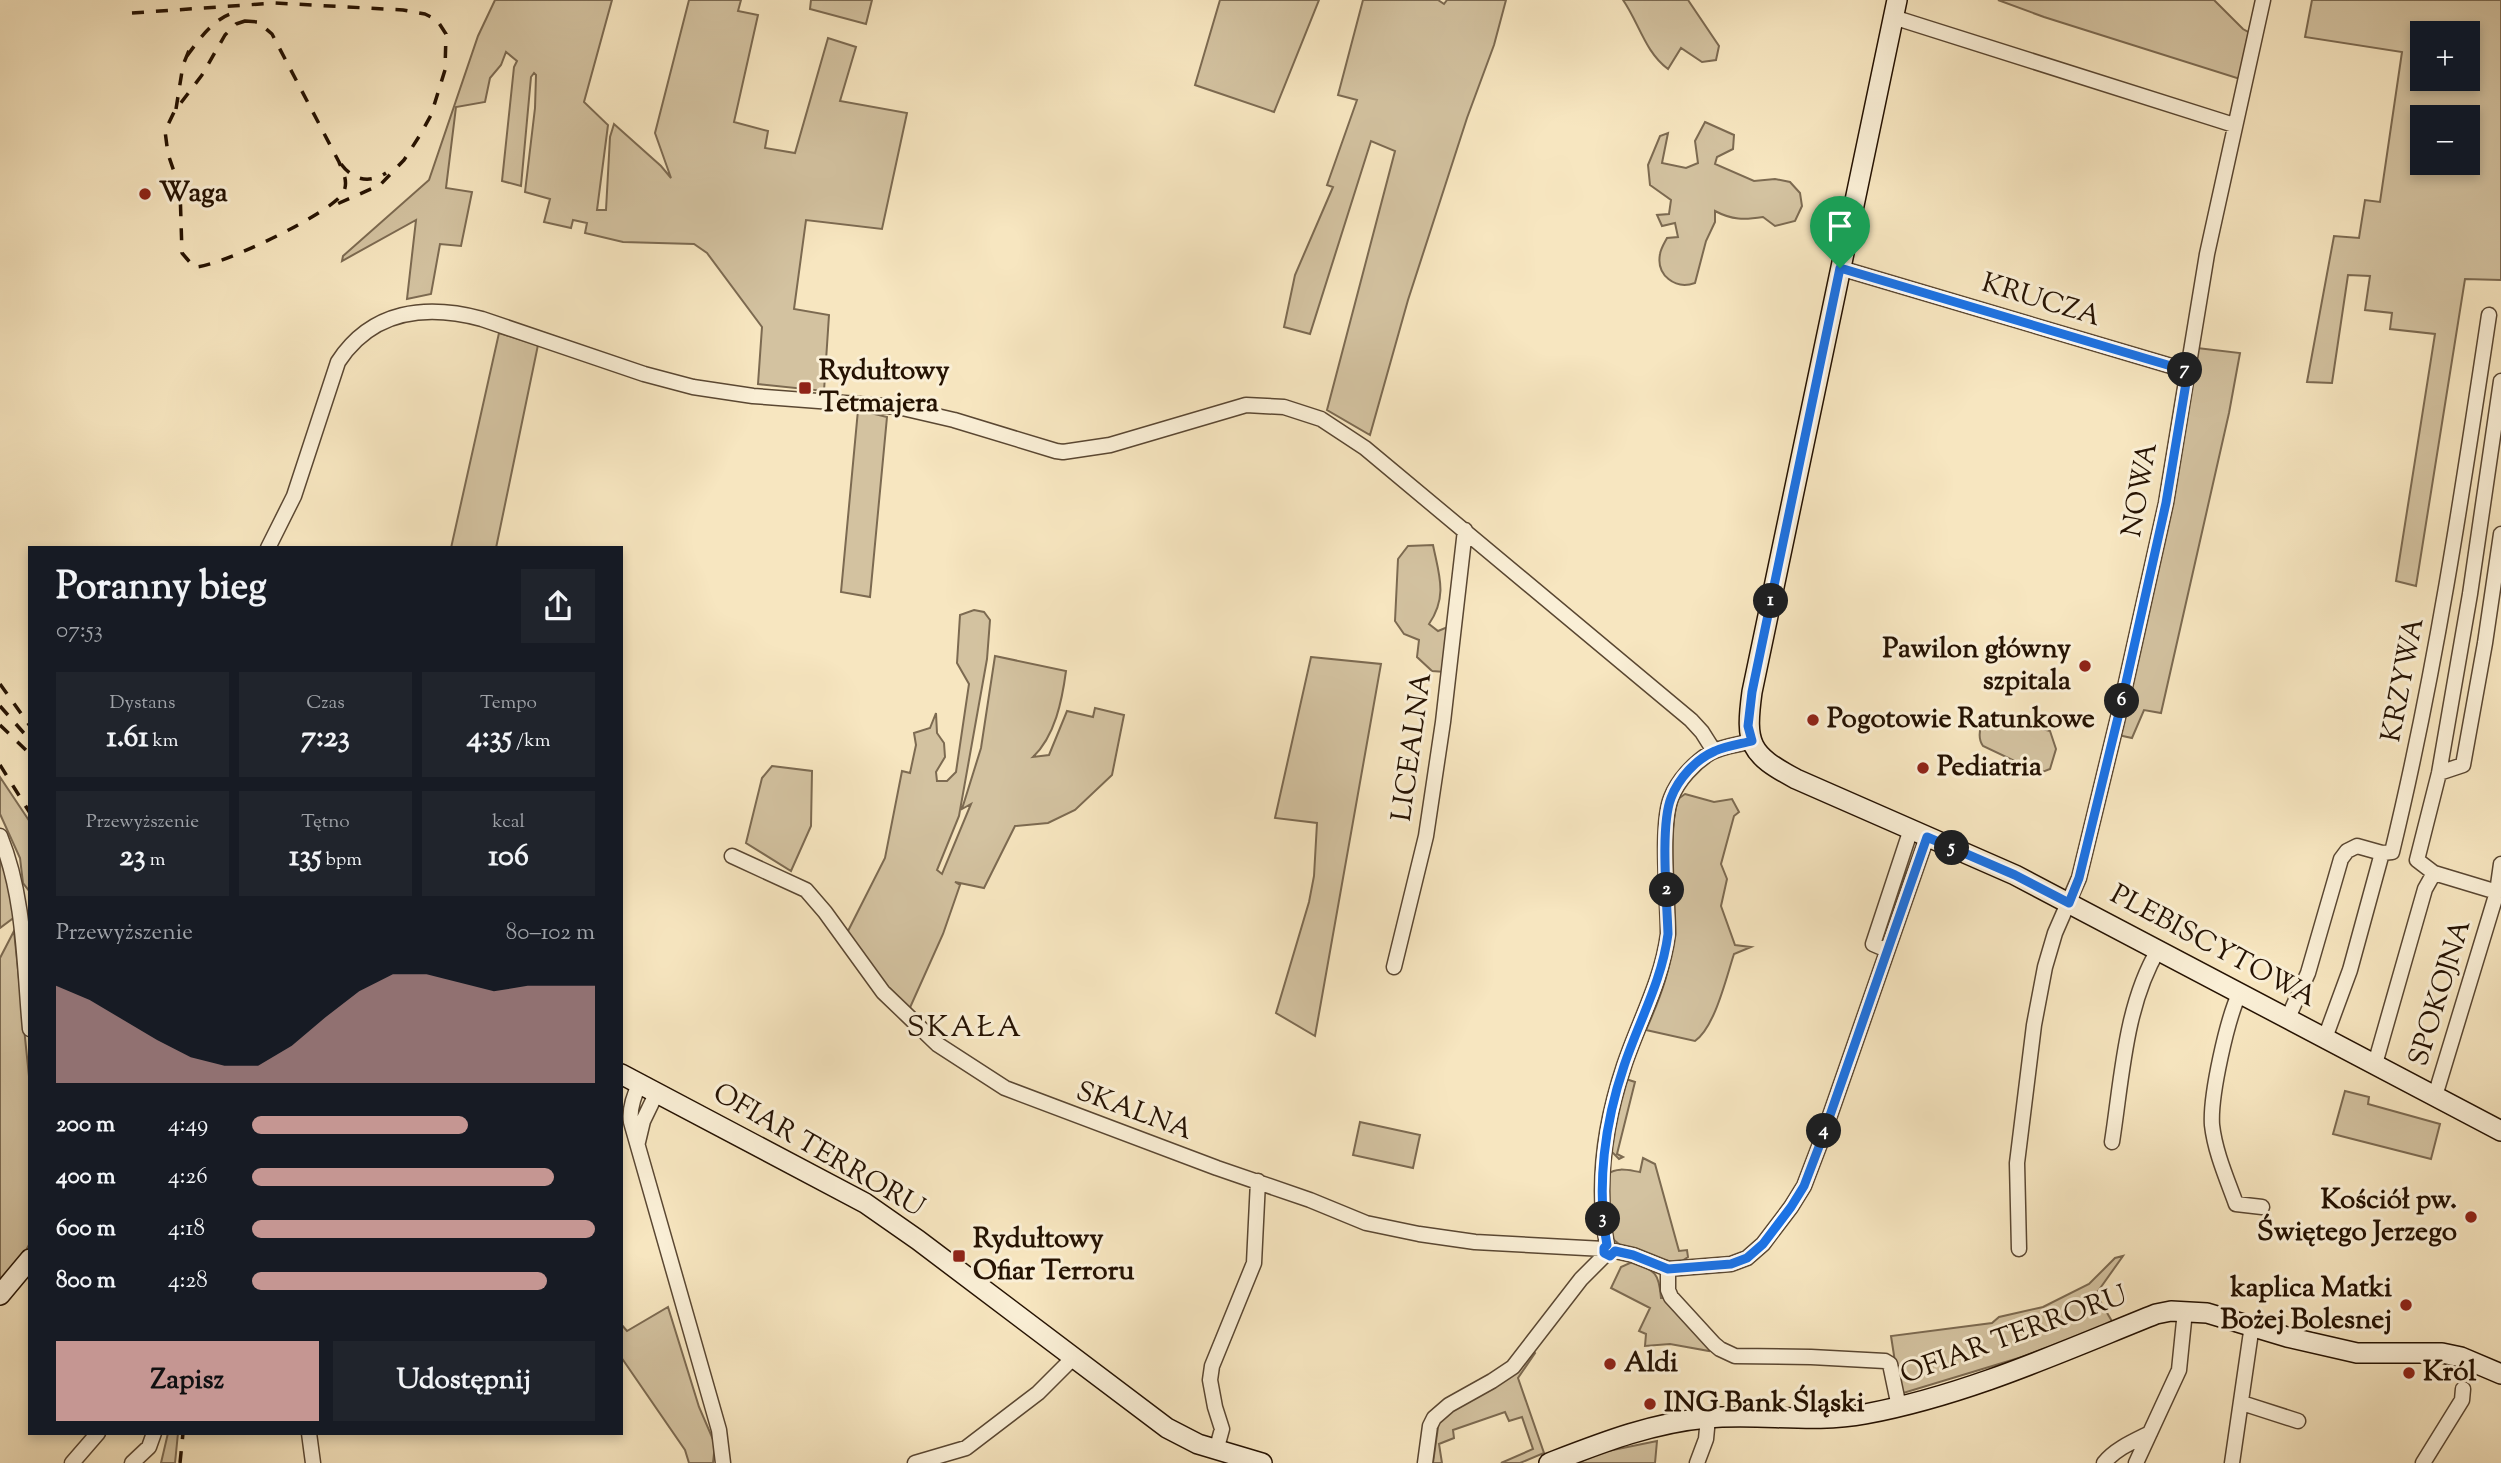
<!DOCTYPE html>
<html lang="pl">
<meta charset="utf-8">
<style>
:root{--surface:#171b24;--page:#20242c;--text:#f1f3f6;--muted:#9ea1a6;--accent:#c59692}
body{margin:0;font-family:"Sorts Mill Goudy",serif;background:var(--page);color:var(--text);height:100vh;display:flex;flex-direction:column;font-size:26px;white-space:nowrap}
*{box-sizing:border-box;margin:0}
p{font-size:23px;color:var(--muted)}
.icon{flex:none;width:38px;height:38px;fill:none;stroke:currentColor;stroke-width:2;stroke-linecap:round;stroke-linejoin:round}
.map{position:relative;flex:1;overflow:hidden}
.details{position:absolute;left:28px;top:546px;width:595px;height:889px;display:flex;flex-direction:column;background:var(--surface);border-radius:0px;box-shadow:0 4px 10px #0003}
.details>*{flex:none}
.controls{position:absolute;left:2410px;top:21px;display:grid;gap:14px}
.controls a{display:grid;place-items:center;width:70px;height:70px;border-radius:0px;background:var(--surface);box-shadow:0 4px 10px #0003;font-size:35px}
.pin{position:absolute;display:grid;place-items:center;width:60px;height:60px;color:#fff;margin:-72px -30px;border-radius:50% 50% 50% 0;rotate:-45deg;box-shadow:0 0 7px #0007}
.pin .icon{rotate:45deg}
.km{position:absolute;width:35px;height:35px;margin:-18px;border-radius:50%;background:#222;color:#fff;font-size:19px;line-height:35px;text-align:center}
.round{display:grid;place-items:center;flex:none;width:74px;height:74px;border-radius:0px;background:var(--page)}
.head{display:flex;align-items:center;justify-content:space-between;height:119px;padding:0 28px}
h1{font-size:38px;font-weight:700;line-height:52px}
.metrics{display:grid;grid-template-columns:repeat(3,1fr);gap:10px;height:119px;padding:7px 28px}
.metrics div{display:grid;align-content:center;border-radius:0px;background:var(--page);text-align:center}
.metrics b{font-size:30px;font-weight:700}
.metrics small{font-size:19px;font-weight:400}
.metrics p{font-size:19px}
.chart{height:196px;padding:14px 28px}
.chart p{display:flex;justify-content:space-between}
.chart svg{width:100%;height:126px;margin-top:7px;fill:var(--accent);opacity:.7}
.cta{display:flex;gap:14px;margin-top:auto;padding:14px 28px}
.cta a{flex:1;height:80px;border-radius:0px;background:var(--accent);color:#111;font-size:28px;font-weight:700;line-height:80px;text-align:center}
.cta a+a{background:var(--page);color:var(--text)}
ul{padding:0 28px;list-style:none;font-size:23px}
li{display:grid;grid-template-columns:112px 84px 1fr;align-items:center;height:52px}
li i{height:18px;border-radius:9px;background:var(--accent)}
.map>svg:first-child{display:block}
.green{fill:#d3c2a0;stroke:#7c6a51;stroke-width:2;fill-rule:evenodd}
.lines{fill:none;stroke-linecap:round;stroke-linejoin:round}
.street-casing{stroke:#5a4732;stroke-width:17}
.secondary-casing{stroke:#251202;stroke-width:22}
.street{stroke:#faefd6;stroke-width:14}
.secondary{stroke:#faefd6;stroke-width:19}
.rail{stroke:#251202;stroke-width:3.5;stroke-dasharray:12 12;stroke-linecap:butt}
.route-casing{stroke:#fff;stroke-width:14}
.route{stroke:#1a73e8;stroke-width:9}
.poi-dot{fill:#8f2418;stroke:#faefd6;stroke-width:2.5}
.labels{text-anchor:middle;dominant-baseline:central;stroke-width:6;stroke-linejoin:round;paint-order:stroke}
.poi-label{font-size:28px;font-weight:bold;fill:#251202;stroke:#faefd6;text-anchor:start}
.street-label{font-size:28px;fill:#251202;stroke:#faefd6}
.neighbourhood-label{font-size:30px;letter-spacing:2px;fill:#251202;stroke:#faefd6}
</style>
<div class="map">
<svg width="2501" height="1463" viewBox="0 0 2501 1463">
<rect width="100%" height="100%" fill="#f7e6c0"/>
<filter id="stains"><feTurbulence type="fractalNoise" baseFrequency=".00286" numOctaves="4"/><feColorMatrix values="0 0 0 0 .2 0 0 0 0 .09 0 0 0 0 .02 0 0 0 .5 -.17"/></filter>
<radialGradient id="worn" r=".72"><stop offset=".6" stop-color="#630" stop-opacity="0"/><stop offset="1" stop-color="#630" stop-opacity=".3"/></radialGradient>
<path class="green" d="M495 0H612L584 102 608 125 597 210H606L610 137 614 124 661 166 671 178 655 133 689 0H741L738 11 758 15 734 122 768 131 765 148 795 153 828 38 856 47 840 101 907 113 882 229 806 220 794 309 829 315 824 391 758 384 762 327 707 253 694 244 623 242 585 233 587 223 573 220 571 228 544 222 550 199 525 192 535 108 536 75 534 73 531 77 521 186 502 181 514 67 517 61 506 52 501 65 490 78 485 102 456 107 446 188 472 192 461 246 440 244 431 294 407 299 416 220 342 261 343 256 429 180 478 36Z
M811 0H872L866 24 810 9Z
M1220 0H1319L1274 112 1195 85Z
M1363 0H1438L1444 4 1447 0H1506L1494 45 1467 118 1408 300 1370 435 1327 410 1395 151 1371 141 1310 334 1284 327 1295 275 1333 187 1327 185 1357 100 1338 95Z
M1623 0H1688L1719 46 1716 60 1702 62 1681 48 1668 69C1645 52 1639 23 1623 0Z
M1998 0H2214L2243 29 2250 33 2240 79 2044 17Z
M2312 0H2501V280L2465 279 2416 586 2396 581 2435 334 2390 329 2392 313 2365 310 2370 276 2348 275 2332 383 2307 382 2334 236 2359 238 2365 200 2380 202 2402 52 2305 37ZM2422 33H2468V79H2422ZM2422 117H2468V163H2422Z
M1705 122 1734 135 1733 149 1717 157 1715 164 1754 181 1775 179 1790 182 1800 193 1802 206 1795 221 1775 226 1763 217C1744 220 1732 220 1715 211V222L1706 241 1695 283C1675 290 1656 275 1660 254 1661 248 1665 242 1667 238L1678 237 1675 223 1662 226 1657 215 1669 214 1671 200 1650 185 1648 165 1660 136 1668 133 1662 163 1686 168 1698 163 1695 141Z
M499 333 538 345 496 548H451Z
M2197 348 2240 353 2229 413 2161 713 2144 710 2132 738 2118 735Z
M858 410 887 417 870 597 841 592Z
M1433 545C1439 575 1448 596 1429 624L1438 631 1450 626 1445 672 1432 671 1417 657 1419 640 1404 634 1395 621 1398 559 1408 546Z
M974 610 984 612 990 620 987 659 959 816 937 870 942 874 971 804 962 809 981 748 995 656 1066 671C1062 701 1055 736 1033 757L1049 755 1067 711 1093 717 1095 708 1124 715 1112 775 1075 810 1048 823 1015 826 984 888 955 882 960 885 943 934 908 1012 846 935 885 858 902 771 910 773 916 745 914 733 930 728 936 713 937 733 944 743 945 757 936 772 937 781H947L956 772 969 684 957 663 960 615Z
M1311 657 1381 664 1315 1036 1276 1013 1309 902 1314 876 1317 823 1275 818Z
M1991 716 2050 731 2056 749 2050 769 2040 773 1983 746C1977 738 1980 727 1984 718Z
M772 766 812 771 811 826 791 871 746 843 762 778Z
M0 777 30 822V892L23 883 20 858 0 814Z
M1685 794 1714 802 1732 799 1739 812 1734 816 1721 864 1727 879 1721 906 1735 945 1751 947 1734 954C1726 978 1715 1027 1695 1041L1646 1030C1661 996 1674 962 1674 925 1675 884 1667 839 1678 799Z
M0 836 20 913 0 928Z
M14 931 30 1086V1243L20 1261 0 1285V958Z
M1626 1079 1635 1082 1617 1154 1623 1157 1619 1159 1611 1151 1618 1109Z
M2345 1091 2369 1097 2368 1104 2440 1124 2431 1159 2333 1134Z
M1360 1122 1420 1135 1413 1168 1353 1155Z
M1643 1158 1655 1164 1679 1251 1687 1250 1688 1257 1679 1263 1654 1258 1620 1245 1613 1239 1610 1233 1607 1174C1618 1167 1627 1170 1640 1172Z
M2123 1256 2096 1294 2113 1323 2022 1357 1900 1394 1891 1336 1992 1323 1999 1317 2043 1307 2089 1284 2115 1258Z
M1632 1262C1655 1271 1659 1272 1661 1298H1665L1710 1346 1709 1351 1670 1344 1645 1346 1646 1334 1639 1331 1650 1308 1611 1288 1621 1267Z
M668 1307 699 1407 715 1444 713 1463H689L685 1450 621 1357V1324L627 1331Z
M1532 1350 1535 1353 1518 1378 1544 1453 1520 1463H1501L1533 1449 1522 1417 1509 1421 1505 1412 1453 1430 1454 1438 1439 1444 1442 1463H1433L1439 1420Z
M168 1433H178L175 1463H161Z
M1657 1441 1655 1463H1577L1603 1452Z"/>
<g class="lines">
<g class="street-casing">
<path id="street" d="M1893 17 2234 125
M1840 268 2188 371
M268 548 294 496 338 362C372 310 426 304 482 319L644 374 693 387 753 396 898 407 954 420 1056 451 1063 452 1110 445 1246 405 1284 407 1321 419 1365 448 1691 720 1702 732 1714 751
M2439 773 2463 765 2485 643 2501 534
M0 836C25 897 24 965 30 1029
M732 856 806 890 825 912 883 992 908 1016 937 1044 1005 1088 1217 1168 1310 1200 1366 1223 1419 1234 1475 1242 1604 1249
M2434 873 2497 892
M1887 950 1873 944 1911 829
M1394 967 1426 836 1443 722 1465 530
M2240 992C2227 1019 2210 1096 2212 1125 2215 1152 2227 1179 2236 1204L2262 1207
M2288 1018 2308 973 2341 859 2347 851 2357 846 2382 853
M2325 1038 2350 970 2382 853 2392 852C2435 675 2462 495 2489 315
M2375 1064 2425 889 2434 873 2417 860 2439 773 2470 594 2501 381
M640 1083C634 1095 629 1108 631 1122L719 1430 723 1463
M2435 1096 2497 892 2501 864
M638 1142 643 1121 657 1092
M2112 1142C2122 1078 2125 1006 2158 950
M1607 1245C1596 1186 1605 1123 1624 1066 1639 1021 1662 981 1668 934 1668 901 1660 825 1671 798 1678 780 1694 763 1710 753 1722 746 1738 745 1752 741
M2019 1249 2017 1163 2034 1025 2045 967 2055 933 2079 878 2121 705 2166 503 2207 254 2263 0
M1615 1251 1633 1255 1668 1269 1731 1264 1747 1258 1763 1244 1791 1207 1804 1186 1820 1144 1927 837
M1668 1269V1290L1671 1297 1714 1344 1720 1349 1735 1356 1811 1357 1885 1361 1890 1364 1899 1407
M2242 1403 2298 1421
M309 1433 313 1463
M1216 1451 1222 1429 1215 1407 1210 1380 1212 1366 1254 1263 1258 1181
M72 1463 98 1433
M132 1463 149 1447 154 1433
M915 1463 966 1448 1038 1393 1073 1358
M1425 1463 1430 1426 1434 1418 1449 1405 1492 1381 1513 1367 1581 1279 1605 1255
M1697 1463 1706 1439 1708 1418
M2104 1463C2115 1449 2134 1441 2150 1433
M2136 1463 2179 1370 2185 1311
M2232 1463 2252 1325
M2423 1463 2462 1400 2463 1389"/>
</g>
<g class="secondary-casing">
<path id="secondary" d="M1897 0 1752 692C1745 744 1749 754 1796 779L2015 875 2501 1131
M621 1074 865 1203 918 1240 1167 1428 1198 1444 1262 1463
M0 1295 30 1259
M1549 1463C1601 1443 1651 1423 1707 1418 1760 1413 1813 1424 1865 1414 1967 1395 2061 1352 2156 1314L2171 1311 2207 1313 2287 1337 2357 1353H2442L2461 1357 2501 1374"/>
</g>
<use href="#street" class="street"/>
<use href="#secondary" class="secondary"/>
<path class="rail" d="M132 13 275 3 403 10 425 14 437 20 446 34 445 70 431 115 420 135 404 160 380 185 337 204
M245 21 258 22 272 34 339 162C343 172 349 182 343 193 332 213 217 268 194 267L182 253 180 189 168 154 165 131 174 112 202 75 225 35 236 24Z
M187 56C200 38 215 16 238 12
M176 109 183 65 190 48
M341 164C353 180 369 184 386 173
M0 684 30 726
M0 706 30 740
M0 725 30 754
M0 765 30 813
M180 1463 183 1433"/>
</g>
<g class="lines">
<g class="route-casing">
<path id="route" d="M1840 268 2188 371 2166 503 2121 705 2079 878 2069 903 2015 875 1927 837 1820 1144 1804 1186 1791 1207 1763 1244 1747 1258 1731 1264 1668 1269 1633 1255 1615 1251 1610 1256 1604 1253V1248L1607 1245C1596 1186 1605 1122 1624 1066 1639 1021 1662 981 1668 934 1667 901 1660 826 1671 798 1678 779 1696 759 1715 751 1726 746 1740 744 1752 741L1748 726 1752 692Z"/>
</g>
<use href="#route" class="route"/>
</g>
<g class="poi-dot">
<circle cx="145" cy="194" r="7"/>
<rect x="798" y="381" width="14" height="14" rx="3.5"/>
<circle cx="2085" cy="666" r="7"/>
<circle cx="1813" cy="720" r="7"/>
<circle cx="1923" cy="768" r="7"/>
<circle cx="2471" cy="1217" r="7"/>
<rect x="952" y="1249" width="14" height="14" rx="3.5"/>
<circle cx="2406" cy="1305" r="7"/>
<circle cx="1610" cy="1364" r="7"/>
<circle cx="2409" cy="1373" r="7"/>
<circle cx="1650" cy="1404" r="7"/>
</g>
<g class="labels">
<g class="poi-label">
<text x="159" y="194">Waga</text>
<text x="819" y="372">Rydułtowy<tspan x="819" dy="32">Tetmajera</tspan></text>
<text x="2071" y="650" text-anchor="end">Pawilon główny<tspan x="2071" dy="32">szpitala</tspan></text>
<text x="1827" y="720">Pogotowie Ratunkowe</text>
<text x="1937" y="768">Pediatria</text>
<text x="2457" y="1201" text-anchor="end">Kościół pw.<tspan x="2457" dy="32">Świętego Jerzego</tspan></text>
<text x="973" y="1240">Rydułtowy<tspan x="973" dy="32">Ofiar Terroru</tspan></text>
<text x="2392" y="1289" text-anchor="end">kaplica Matki<tspan x="2392" dy="32">Bożej Bolesnej</tspan></text>
<text x="1624" y="1364">Aldi</text>
<text x="2423" y="1373">Król</text>
<text x="1664" y="1404">ING Bank Śląski</text>
</g>
<g class="street-label">
<text transform="translate(2041 301) rotate(17)">KRUCZA</text>
<text transform="translate(2141 490) rotate(-80)">NOWA</text>
<text transform="translate(2404 680) rotate(-79)">KRZYWA</text>
<text transform="translate(1413 747) rotate(-82)">LICEALNA</text>
<text transform="translate(2213 947) rotate(28)">PLEBISCYTOWA</text>
<text transform="translate(2441 993) rotate(-73)">SPOKOJNA</text>
<text transform="translate(1134 1112) rotate(20)">SKALNA</text>
<text transform="translate(818 1151) rotate(30)">OFIAR TERRORU</text>
<text transform="translate(2014 1336) rotate(-20)">OFIAR TERRORU</text>
</g>
<g class="neighbourhood-label">
<text x="965" y="1028">SKAŁA</text>
</g>
</g>
<rect width="100%" height="100%" filter="url(#stains)"/>
<rect width="100%" height="100%" fill="url(#worn)"/>
</svg>
<div class="controls">
<a>+</a>
<a>−</a>
</div>
<div class="pin" style="left:1840px;top:268px;background:#1e9e55"><svg class="icon" aria-label="arrive" viewBox="0 0 24 24"><path d="M6 21V4h12l-3 4 3 4H6"/></svg></div>
<b class="km" style="left:1771px;top:601px">1</b>
<b class="km" style="left:1667px;top:890px">2</b>
<b class="km" style="left:1603px;top:1219px">3</b>
<b class="km" style="left:1824px;top:1131px">4</b>
<b class="km" style="left:1952px;top:848px">5</b>
<b class="km" style="left:2122px;top:701px">6</b>
<b class="km" style="left:2185px;top:370px">7</b>
<section class="details">
<div class="head"><div><h1>Poranny bieg</h1><p>07:53</p></div><a class="round"><svg class="icon" aria-label="share" viewBox="0 0 24 24"><path d="M12 15V3M7 8l5-5 5 5M5 13v7h14v-7"/></svg></a></div>
<div class="metrics">
<div><p>Dystans</p><b>1.61<small> km</small></b></div>
<div><p>Czas</p><b>7:23</b></div>
<div><p>Tempo</p><b>4:35<small> /km</small></b></div>
</div>
<div class="metrics">
<div><p>Przewyższenie</p><b>23<small> m</small></b></div>
<div><p>Tętno</p><b>135<small> bpm</small></b></div>
<div><p>kcal</p><b>106</b></div>
</div>
<div class="chart"><p><span>Przewyższenie</span>80–102 m</p>
<svg viewBox="0 0 160 44" preserveAspectRatio="none"><path d="M0 44V10L10 15L20 22L30 29L40 35L50 38L60 38L70 31L80 21L90 12L100 6L110 6L120 9L130 12L140 10L150 10L160 10V44z"/></svg>
</div>
<ul>
<li><b>200 m</b>4:49<i style="width:63%"></i></li>
<li><b>400 m</b>4:26<i style="width:88%"></i></li>
<li><b>600 m</b>4:18<i style="width:100%"></i></li>
<li><b>800 m</b>4:28<i style="width:86%"></i></li>
</ul>
<div class="cta"><a>Zapisz</a><a>Udostępnij</a></div>
</section>
</div>
